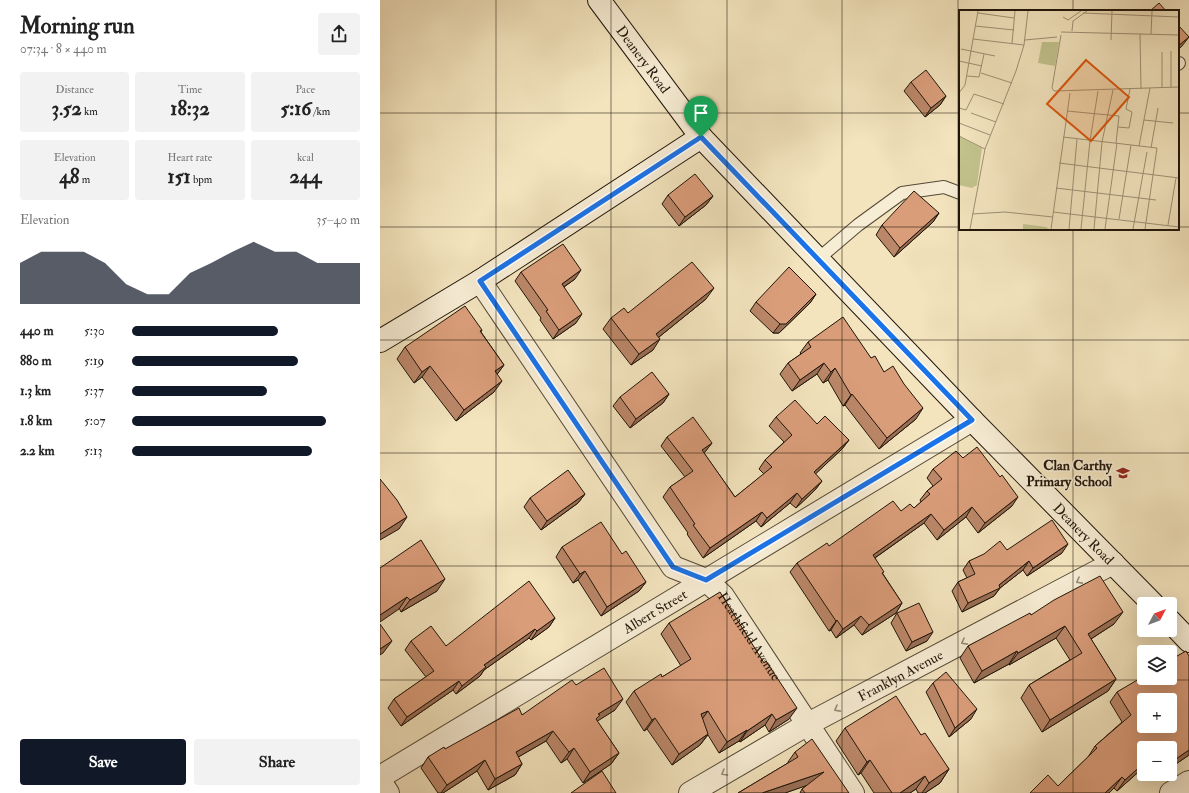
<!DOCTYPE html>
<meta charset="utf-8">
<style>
:root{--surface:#fff;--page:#f2f2f2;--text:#222;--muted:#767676;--accent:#111827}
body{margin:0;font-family:"IM FELL Double Pica",serif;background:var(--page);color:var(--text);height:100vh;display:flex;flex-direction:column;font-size:15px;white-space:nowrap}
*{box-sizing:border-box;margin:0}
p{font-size:13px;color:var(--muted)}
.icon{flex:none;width:22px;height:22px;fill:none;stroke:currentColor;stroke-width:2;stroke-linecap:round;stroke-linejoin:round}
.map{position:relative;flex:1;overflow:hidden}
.drawer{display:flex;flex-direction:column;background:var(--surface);width:380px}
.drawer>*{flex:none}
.needle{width:26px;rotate:49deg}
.controls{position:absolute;left:757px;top:597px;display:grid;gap:8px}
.controls a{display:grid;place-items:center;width:40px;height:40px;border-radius:4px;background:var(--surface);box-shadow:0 4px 16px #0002;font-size:20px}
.pin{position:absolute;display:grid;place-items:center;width:34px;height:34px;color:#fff;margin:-41px -17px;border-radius:50% 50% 50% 0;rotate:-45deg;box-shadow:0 0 4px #0007}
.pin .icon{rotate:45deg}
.round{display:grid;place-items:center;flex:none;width:42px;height:42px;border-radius:4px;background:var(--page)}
.headline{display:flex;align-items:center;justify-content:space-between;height:68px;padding:0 20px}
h1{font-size:22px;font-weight:700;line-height:30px}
.metrics{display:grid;grid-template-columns:repeat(3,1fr);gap:6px;height:68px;padding:4px 20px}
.metrics div{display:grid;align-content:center;border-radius:4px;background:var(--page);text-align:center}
.metrics b{font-size:20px;font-weight:700}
.metrics small{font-size:11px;font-weight:400}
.metrics p{font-size:11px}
.chart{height:112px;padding:8px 20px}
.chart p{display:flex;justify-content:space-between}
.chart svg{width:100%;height:72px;margin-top:4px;fill:var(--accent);opacity:.7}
.primary-button{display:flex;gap:8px;margin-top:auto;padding:8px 20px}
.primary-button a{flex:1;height:46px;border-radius:4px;background:var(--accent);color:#fff;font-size:16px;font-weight:700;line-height:46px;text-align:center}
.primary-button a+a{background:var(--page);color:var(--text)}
ul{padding:0 20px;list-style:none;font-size:13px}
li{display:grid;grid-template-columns:64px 48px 1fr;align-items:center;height:30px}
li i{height:10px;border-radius:5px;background:var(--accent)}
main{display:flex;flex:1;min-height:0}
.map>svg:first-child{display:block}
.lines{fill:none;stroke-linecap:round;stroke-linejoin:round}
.lane-casing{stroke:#544936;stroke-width:14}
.street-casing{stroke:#544936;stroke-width:24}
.secondary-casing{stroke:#1f1509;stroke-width:24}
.lane{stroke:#f7edd5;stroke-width:12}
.street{stroke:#f7edd5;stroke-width:22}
.secondary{stroke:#f7edd5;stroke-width:22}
.wall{fill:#bb8769;stroke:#1f1509}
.shaded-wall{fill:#996e55;stroke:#1f1509}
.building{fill:#da9d7a;stroke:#1f1509;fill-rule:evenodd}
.oneway{stroke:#968c79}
.route-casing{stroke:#fff;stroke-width:8}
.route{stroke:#1a73e8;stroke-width:5}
.grid{fill:none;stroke:#1f1509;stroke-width:1;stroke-opacity:0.55}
.labels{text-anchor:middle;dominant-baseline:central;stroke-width:3;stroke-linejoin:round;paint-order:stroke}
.street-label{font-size:14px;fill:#1f1509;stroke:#f7edd5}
.poi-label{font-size:14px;font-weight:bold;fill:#1f1509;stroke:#f7edd5;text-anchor:end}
.inset-road{fill:none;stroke:#9e9176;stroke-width:1}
.view{fill:#de560c;fill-opacity:0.15;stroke:#de560c;stroke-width:2}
.inset-edge{fill:none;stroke:#1f1509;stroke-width:2}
</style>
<main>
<section class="drawer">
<div class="headline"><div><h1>Morning run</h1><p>07:34 · 8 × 440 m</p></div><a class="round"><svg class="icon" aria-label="share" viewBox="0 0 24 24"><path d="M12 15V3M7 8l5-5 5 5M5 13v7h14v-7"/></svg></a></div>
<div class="metrics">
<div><p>Distance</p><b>3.52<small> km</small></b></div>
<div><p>Time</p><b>18:32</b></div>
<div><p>Pace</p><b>5:16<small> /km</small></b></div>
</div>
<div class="metrics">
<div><p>Elevation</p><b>48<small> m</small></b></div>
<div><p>Heart rate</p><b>151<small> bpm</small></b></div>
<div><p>kcal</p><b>244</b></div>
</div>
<div class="chart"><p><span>Elevation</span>35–40 m</p>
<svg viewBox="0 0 160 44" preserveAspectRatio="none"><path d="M0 44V19L10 12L20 12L30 12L40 19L50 32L60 38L70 38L80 25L90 19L100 12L110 6L120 12L130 12L140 19L150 19L160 19V44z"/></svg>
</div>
<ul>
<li><b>440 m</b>5:30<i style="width:64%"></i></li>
<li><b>880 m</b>5:19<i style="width:73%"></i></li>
<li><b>1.3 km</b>5:37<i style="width:59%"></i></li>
<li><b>1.8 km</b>5:07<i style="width:85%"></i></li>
<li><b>2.2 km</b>5:13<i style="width:79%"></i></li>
</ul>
<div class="primary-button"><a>Save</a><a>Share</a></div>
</section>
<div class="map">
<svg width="809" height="793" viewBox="0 0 809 793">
<rect width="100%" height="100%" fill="#f3e4be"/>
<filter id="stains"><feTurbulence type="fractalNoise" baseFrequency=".005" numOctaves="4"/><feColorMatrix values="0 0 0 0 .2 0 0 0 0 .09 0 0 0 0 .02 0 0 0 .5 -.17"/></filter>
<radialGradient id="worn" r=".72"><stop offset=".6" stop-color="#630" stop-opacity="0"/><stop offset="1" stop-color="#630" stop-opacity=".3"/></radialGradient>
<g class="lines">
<g class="lane-casing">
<path id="lane" d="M798 64 799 63
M438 259 478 225 522 193 564 187 580 193"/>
</g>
<g class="street-casing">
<g id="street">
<path id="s1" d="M100 281 293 567 326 580 343 596 473 793"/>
<path id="s2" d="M0 777 592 420"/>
<path d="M0 781 8 793"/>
<path id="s3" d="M310 793 428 724 733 563"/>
<path d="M791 793 809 782"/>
</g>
</g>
<g class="secondary-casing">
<g id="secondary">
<path id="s4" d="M219 0 321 137 592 420 773 604"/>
<path d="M0 341 100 281 321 137"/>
<path d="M790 621 809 641"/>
</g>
</g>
<use href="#lane" class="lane"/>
<use href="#street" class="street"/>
<use href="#secondary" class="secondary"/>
</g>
<path class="wall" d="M531 82 566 96 560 105 545 117 524 91Z
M288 195 333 196 326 205 299 226 282 204Z
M559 213 553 222 514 257 496 235 502 225Z
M141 272 195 279 184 287 196 323 173 339 160 320 161 318 135 281Z
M436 294 430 303 399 333H393L370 311 376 302Z
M326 299 279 337 273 350 251 365 223 329 231 318 248 313Z
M102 330 101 332 124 365 117 374 114 392 76 421 42 377 34 383 17 359 25 347Z
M428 342 491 358 504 372 536 419 499 449 465 405 463 406 448 380 443 383 437 374 412 391 400 374 408 363 421 354 420 353Z
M289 394 283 403 250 428 233 406 240 397Z
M396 417 437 424 469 440 462 449 435 474 442 481 435 490 416 508 410 503 381 527 376 521 323 558 307 534 308 533 283 497 290 487 305 477 281 446 287 437 332 443 324 453 355 497 384 474 379 469 385 460 404 442 389 426Z
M583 458 632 506 598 533 586 517 557 540 544 523 495 558 503 574 522 603 516 613 482 635 474 625 456 638 451 630 449 631 410 572 417 563 521 511 534 508 541 502 540 500 547 491 553 486 547 478 553 469Z
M205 494 198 503 161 530 144 507 150 498Z
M182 547 242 554 266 582 259 591 221 616 198 580 193 583 176 557Z
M627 550 682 553 647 576 643 570 620 588 614 596 582 612 572 591 578 582 587 578 583 570 589 561Z
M0 568 57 591 21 612Z
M517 613 547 641 526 651 511 623Z
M651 615 734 624 711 639 736 679 728 691 662 732 641 698 649 685 690 660 676 638 629 665V664L594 683 580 658 588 646Z
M175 618 169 627 151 640 149 638 104 670 100 676 76 694 73 690 21 726 8 708 14 699 46 677 25 650 31 641 66 646Z
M289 623 409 719 389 732 385 725 360 742 359 741 339 753 328 735 320 745 292 765 267 729 264 731 246 702 254 691 282 677 301 666 281 634Z
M809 656V755L790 768V748H764V767L737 791 734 788 729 793H650L678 786 708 757 715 746 742 722 730 702 737 692Z
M553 683 591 719 569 737 546 692Z
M196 685 235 710 217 721 239 753 231 764 203 783 187 759 181 763 166 741 138 757 142 764 135 775 108 790 97 771 63 793H58L41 768 48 757 142 715Z
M465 728 541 735 569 769 560 783 545 793H538L536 789 530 793H494L481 773 478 775 456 741Z
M415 752 469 793H420L422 789 427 785 405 793H358L408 763V762Z"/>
<path class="shaded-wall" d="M809 37 802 46 798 50V46Z
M566 96 560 105 545 117 551 108Z
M333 196 326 205 299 226 305 217Z
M559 213 553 222 514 257 520 248Z
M201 270 195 279 175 293 182 284Z
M334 288 326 299 269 345 276 334Z
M436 294 430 303 399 333H393L400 324Z
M202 314 196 323 173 339 179 330Z
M280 339 273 350 251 365 259 354Z
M444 363 437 374 412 391 420 380Z
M124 365 116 376 115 371Z
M50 366 42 377 34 383 42 372Z
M455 368 448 380 443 383 451 372Z
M122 381 114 392 76 421 84 410Z
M289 394 283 403 250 428 256 419Z
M472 394 465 405 463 406 471 395Z
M543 408 536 419 499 449 507 438Z
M469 440 462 449 427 482 434 472Z
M332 443 325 452 316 459 322 450Z
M442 481 435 490 416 508 422 499Z
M417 493 410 503 381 527 387 518Z
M205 494 198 503 161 530 167 521Z
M638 497 632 506 598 533 605 523Z
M592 507 586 517 557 540 564 530Z
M382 512 376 521 323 558 330 548Z
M551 514 544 523 486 564 493 555Z
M27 517 19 529 0 540V534Z
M688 544 682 553 647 576 653 568Z
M649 561 643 570 620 588 614 596 582 612 588 603 619 585Z
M205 571 198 580 193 583 200 574Z
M65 579 57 591 21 612 30 600Z
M266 582 259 591 221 616 227 607Z
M27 597 19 609 0 622V615Z
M522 603 516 613 482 635 489 625Z
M743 612 734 624 700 646 708 634Z
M481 616 474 625 456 638 463 629Z
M175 618 169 627 151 640 157 631Z
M457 620 451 630 449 631 456 621Z
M685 626 676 638 629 665 638 653Z
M155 629 149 638 104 670 100 676 76 694 82 686 104 665Z
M553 632 547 641 526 651 532 642Z
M12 641 3 653 0 655V649Z
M637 651 629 664 594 683 602 671Z
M736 679 728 691 662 732 670 720Z
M79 681 73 690 21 726 27 717Z
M243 699 235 710 216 722 212 726 218 714Z
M417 708 409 719 389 732 396 720Z
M597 709 591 719 569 737 575 728Z
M328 711 320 722 321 714Z
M392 714 385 725 360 742 367 731Z
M275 718 267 729 264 731 272 720Z
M367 730 359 741 339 753 347 742Z
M173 731 166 741 128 763 136 752Z
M328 734 320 745 292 765 299 754Z
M194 748 187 759 181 763 189 752Z
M809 750V755L790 768V763Z
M239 753 231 764 203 783 210 772Z
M105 760 97 771 63 793H61L67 785Z
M490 760 481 773 478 775 487 762Z
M764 763V767L737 791 745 780Z
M142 764 135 775 108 790 115 779Z
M569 769 560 783 545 793H542L549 783Z
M444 772 437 782 405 793H382Z
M545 776 536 789 530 793H520Z
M742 777 734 788 729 793H725Z"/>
<path class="building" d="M779 3 786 11H770Z
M798 25 809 37 798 46Z
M546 70 566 96 551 108 531 82Z
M315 174 333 196 305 217 288 195Z
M534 191 559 213 520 248 502 225Z
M183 244 201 270 182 284 202 314 179 330 166 311 168 310 141 272Z
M312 262 334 288 276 334 280 339 259 354 231 318 244 308 248 313Z
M409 267 436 294 406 324H400L376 302Z
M85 306 102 330 100 331 124 365 115 371 122 381 84 410 50 366 42 372 25 347Z
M463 317 491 358 495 356 504 372 513 366 524 384 543 408 507 438 472 394 471 395 455 368 451 372 444 363 420 380 408 363 431 347 428 342Z
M272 372 289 394 256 419 240 397Z
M415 400 437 424 445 416 469 440 434 472 442 481 422 499 417 493 387 518 382 512 330 548 313 525 315 524 290 487 313 471 287 437 313 417 332 443 322 450 355 497 392 467 385 460 412 435 396 417Z
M597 447 620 477 622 475 638 497 605 523 592 507 564 530 551 514 493 555 504 572 502 573 522 603 489 625 481 616 463 629 457 620 456 621 417 563 447 543 449 546 513 501 521 511 530 504 534 508 550 494 547 491 562 479 553 469 576 451 583 458Z
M188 470 205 494 167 521 150 498Z
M0 479 17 500 27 517 0 534Z
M672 520 688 544 653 568 649 561 619 585 620 588 588 603 578 582 595 574 589 561 604 554 620 541 627 550Z
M221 522 242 554 246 551 266 582 227 607 205 571 200 574 182 547Z
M41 540 65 579 30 600 27 597 0 615V568Z
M720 576 743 612 708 634 736 679 670 720 649 685 702 653 685 626 638 653 637 651 602 671 588 646 650 613 651 615 674 600Z
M149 581 175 618 157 631 155 629 104 665 106 667 82 686 79 681 27 717 14 699 54 671 31 641 51 626 66 646Z
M340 592 384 663 386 661 417 708 396 720 392 714 367 731V730L347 742 328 711 321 714 328 734 299 754 275 718 272 720 254 691 281 674 282 677 311 659 289 623Z
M539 603 553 632 532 642 517 613Z
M0 624 12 641 0 649Z
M806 651 809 656V750L790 763V748H764V763L745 780 742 777 725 793H650L668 775 678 786 717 748 715 746 751 715 737 692 764 676V678H790V660ZM764 700H790V726H764Z
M224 668 243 699 218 714 220 715 216 719 239 753 210 772 194 748 189 752 173 731 136 752 142 764 115 779 105 760 67 785 48 757 64 747 65 749 139 708 142 715 192 680 196 685Z
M566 672 597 709 575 728 553 683Z
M516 696 541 735 545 733 569 769 549 783 545 776 520 793H512L490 760 487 762 465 728Z
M432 739 469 793H425L422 789 444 772 382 793H358L418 757 415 752Z
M222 771 236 793H191Z"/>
<defs><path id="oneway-chevron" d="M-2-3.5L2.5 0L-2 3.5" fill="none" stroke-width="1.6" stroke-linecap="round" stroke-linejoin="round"/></defs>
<g class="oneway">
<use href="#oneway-chevron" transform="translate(699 581) rotate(152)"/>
<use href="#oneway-chevron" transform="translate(584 642) rotate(152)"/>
<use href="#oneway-chevron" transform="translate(457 709) rotate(152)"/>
<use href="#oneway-chevron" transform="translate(344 773) rotate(150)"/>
</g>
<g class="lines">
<g class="route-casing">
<path id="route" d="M321 137 592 420 326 580 293 567 100 281Z"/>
</g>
<use href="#route" class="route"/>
</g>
<path class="grid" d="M116 0V793M231 0V793M347 0V793M462 0V793M578 0V793M693 0V11M0 113H580M798 113H809M0 227H580M798 227H809M693 229V793M0 340H809M0 453H809M0 566H809M0 680H809"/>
<defs>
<g id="school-bare" transform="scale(1.08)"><path d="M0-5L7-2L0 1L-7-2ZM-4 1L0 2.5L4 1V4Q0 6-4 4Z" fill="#8f2418" stroke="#f7edd5" stroke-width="2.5" paint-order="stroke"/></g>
</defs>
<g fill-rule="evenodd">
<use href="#school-bare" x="743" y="473"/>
</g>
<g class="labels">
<g class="street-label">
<text stroke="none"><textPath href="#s4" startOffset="74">Deanery Road</textPath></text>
<text stroke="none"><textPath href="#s4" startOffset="722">Deanery Road</textPath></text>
<text stroke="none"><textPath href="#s2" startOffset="321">Albert Street</textPath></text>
<text stroke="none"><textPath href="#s1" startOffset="452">Heathfield Avenue</textPath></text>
<text stroke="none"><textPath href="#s3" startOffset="241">Franklyn Avenue</textPath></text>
</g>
<g class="poi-label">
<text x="732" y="465">Clan Carthy<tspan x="732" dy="16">Primary School</tspan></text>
</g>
</g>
<g transform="translate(579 10)">
<rect width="220" height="220" fill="#f3e4be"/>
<path d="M83 32H100L96 56 79 53ZM0 126 23 138 18 175 13 178 0 175ZM64 214 87 217 90 219H64Z" fill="#c2c28d"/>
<path class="inset-road" d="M19 3 55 8M124 3 220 7M104 7 109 10 122 1M16 16 55 20M113 21 114 11 128 1M102 22 220 25M181 24 182 79M192 24 193 1M102 25 93 78 95 81 220 77M14 29 65 35M66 30 98 27M152 30 153 1M53 33 56 1M2 39 36 46M212 41V77M0 51 23 56M22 63 53 73M8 66 20 67 25 44M203 77V42M0 83 6 75 19 1M0 98 7 100 15 84 45 94M108 101 160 106 157 133M12 103 37 112M185 110 214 113M0 113 31 125M159 117 170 118 173 102 167 99 171 79M0 126 26 139M104 127 198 138 186 219M180 136 191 78M192 138 199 98M100 153 220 168M97 178 197 190M94 202 220 217M13 204 46 202 94 207M160 209 172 135M209 215 217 168M11 219 26 139 57 61 65 35 69 1M92 219 111 83M110 219 118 129M122 219 131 131 139 81M135 219 143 132 154 80M146 219 158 133M174 219 188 142"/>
<path class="view" d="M127 50 170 87 132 131 88 94Z"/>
<rect width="220" height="220" class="inset-edge"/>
</g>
<rect width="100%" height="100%" filter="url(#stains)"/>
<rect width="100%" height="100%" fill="url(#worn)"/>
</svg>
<div class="controls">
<a><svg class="needle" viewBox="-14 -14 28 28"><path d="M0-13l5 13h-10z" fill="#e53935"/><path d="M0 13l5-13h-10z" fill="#767676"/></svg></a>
<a><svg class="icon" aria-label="layers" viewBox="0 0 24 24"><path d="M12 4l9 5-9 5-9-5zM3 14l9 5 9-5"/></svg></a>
<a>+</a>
<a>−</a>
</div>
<div class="pin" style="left:321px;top:137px;background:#1e9e55"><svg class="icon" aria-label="arrive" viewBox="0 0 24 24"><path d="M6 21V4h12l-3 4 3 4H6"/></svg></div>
</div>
</main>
